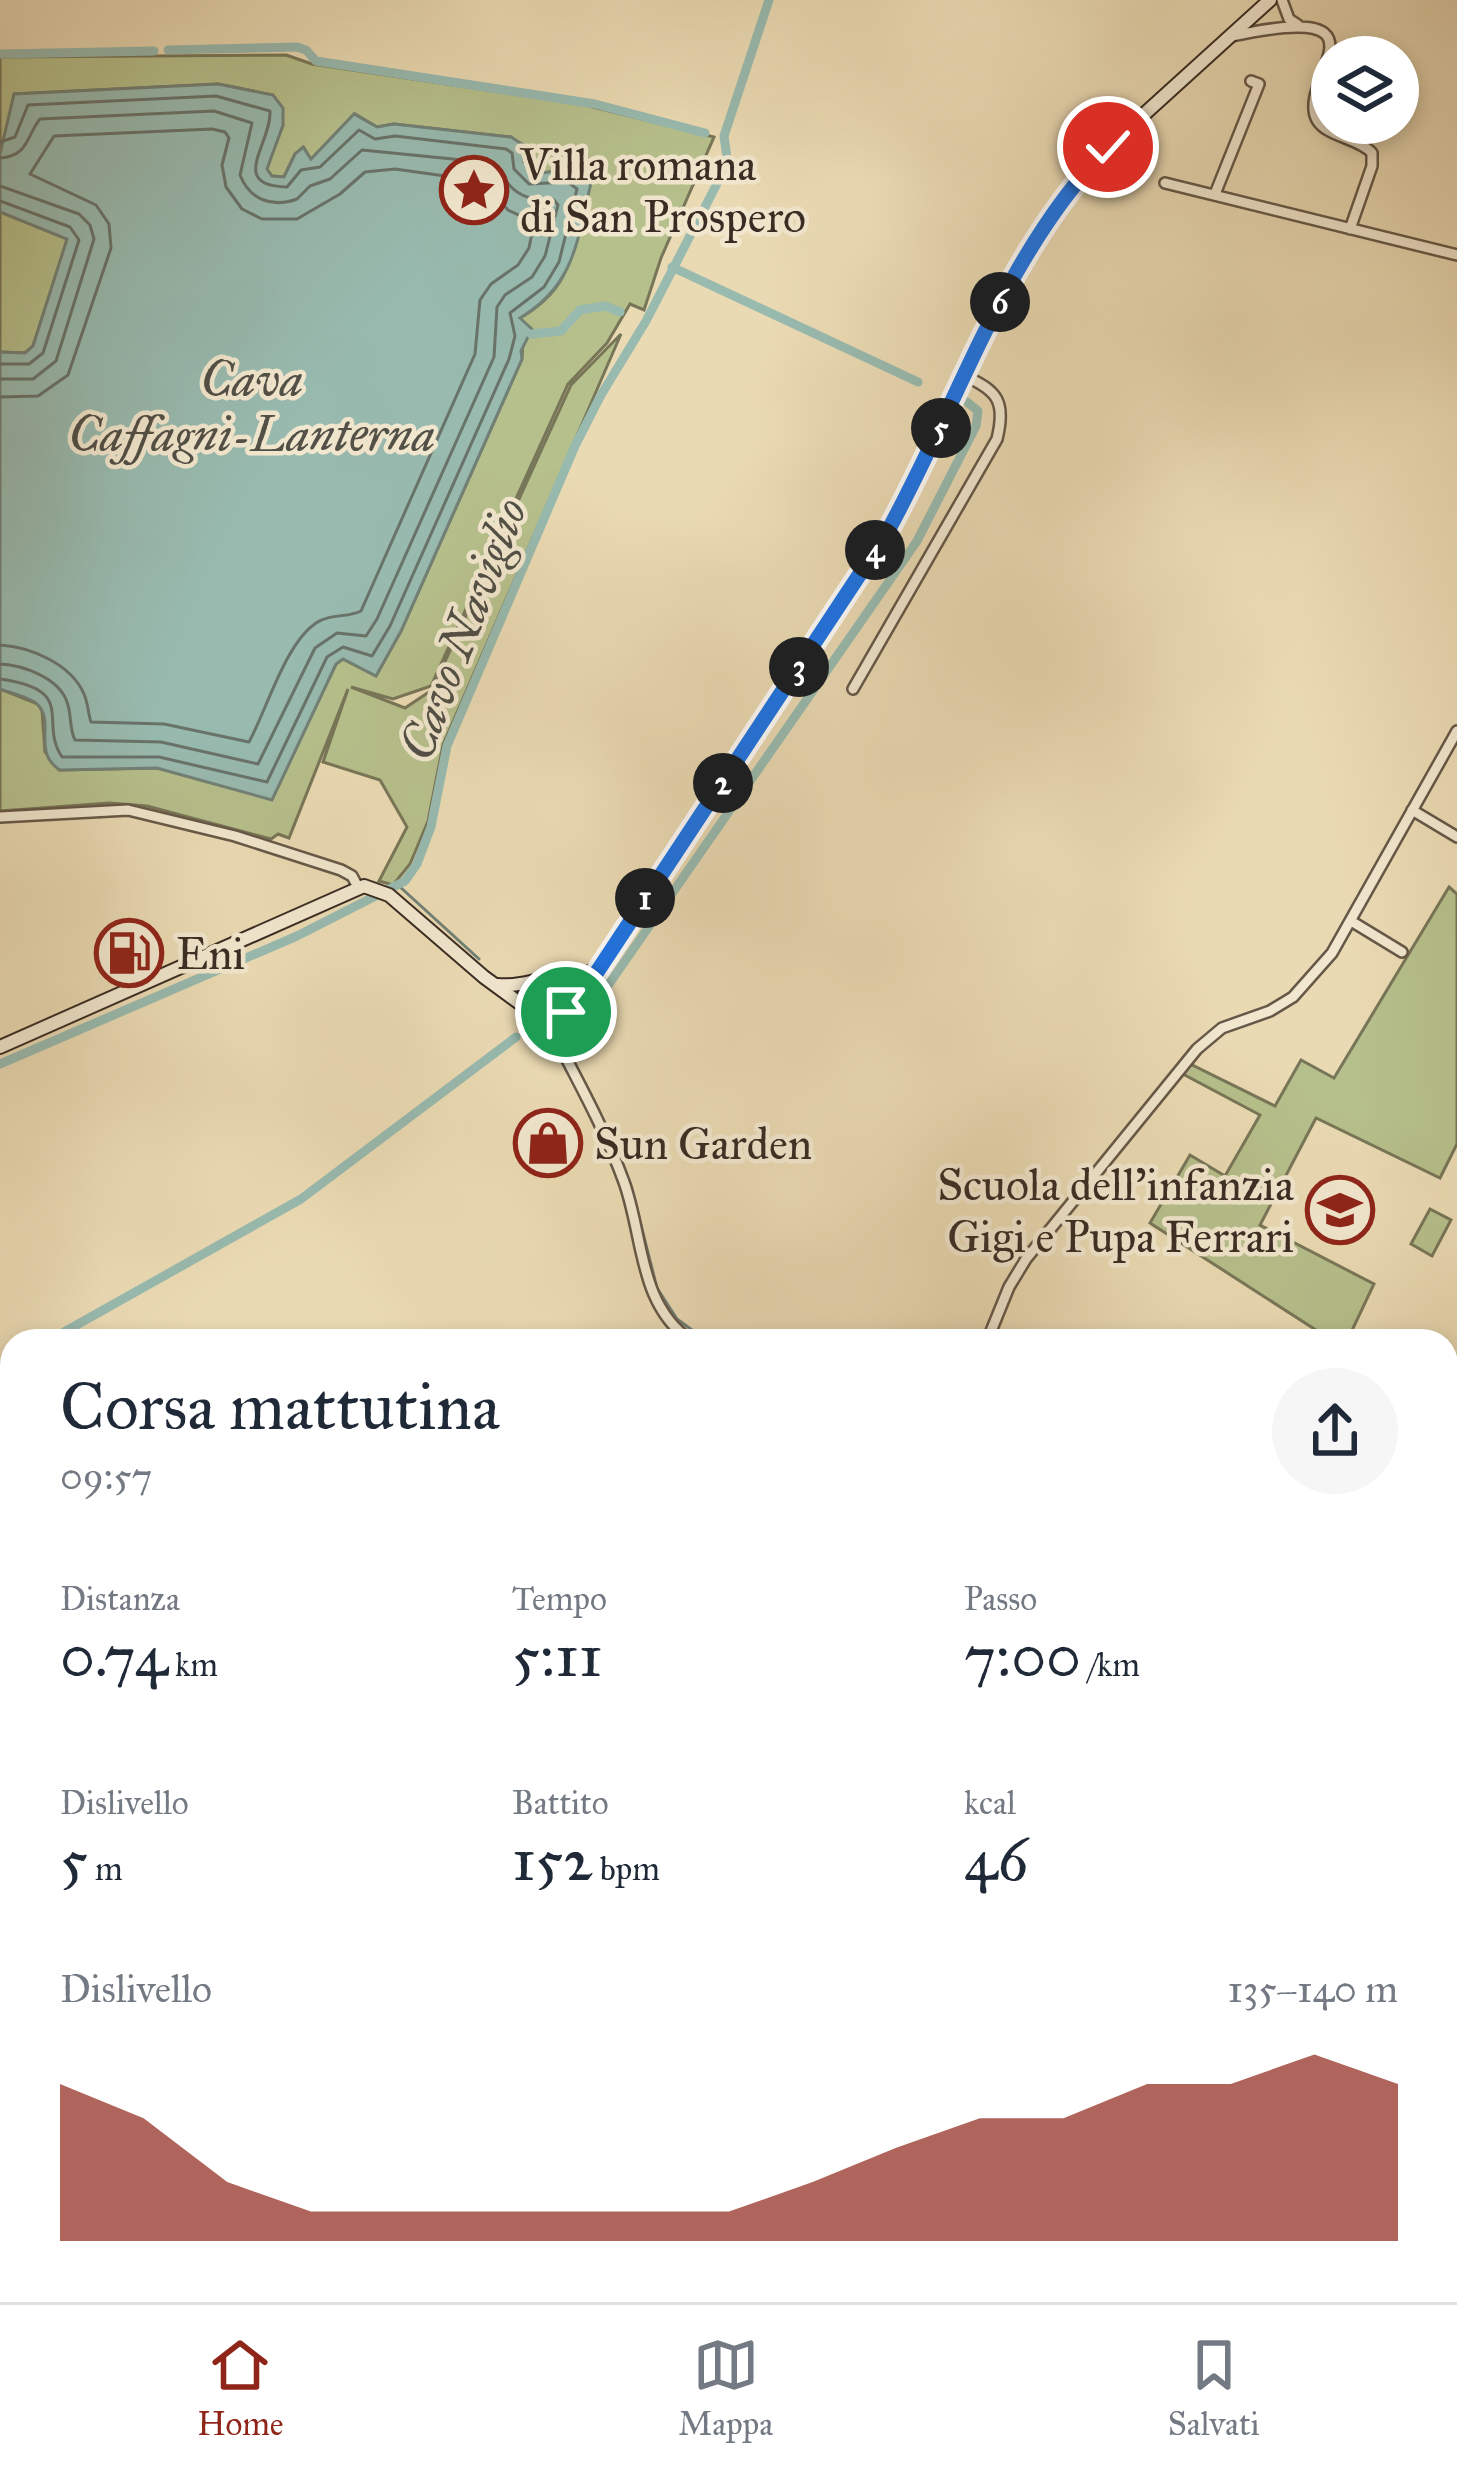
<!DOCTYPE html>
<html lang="it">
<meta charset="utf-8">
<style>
:root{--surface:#fff;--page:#f6f6f7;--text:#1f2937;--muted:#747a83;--line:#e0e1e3;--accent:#8f2418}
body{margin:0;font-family:"IM FELL Great Primer",serif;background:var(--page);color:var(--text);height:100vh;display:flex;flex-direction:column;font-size:45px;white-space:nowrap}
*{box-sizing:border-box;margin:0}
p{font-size:39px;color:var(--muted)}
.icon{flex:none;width:66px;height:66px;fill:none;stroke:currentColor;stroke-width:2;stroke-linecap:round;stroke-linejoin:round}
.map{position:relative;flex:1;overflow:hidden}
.details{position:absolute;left:0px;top:1329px;width:1458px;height:975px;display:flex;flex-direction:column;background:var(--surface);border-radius:36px 36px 0 0;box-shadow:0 6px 18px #0003}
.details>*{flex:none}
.fabs{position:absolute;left:1311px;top:36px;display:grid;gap:24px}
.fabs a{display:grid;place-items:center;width:108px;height:108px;border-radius:50%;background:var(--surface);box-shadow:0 6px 18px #0003;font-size:60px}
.pin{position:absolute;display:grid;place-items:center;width:102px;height:102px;color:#fff;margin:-51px;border:6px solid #fff;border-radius:50%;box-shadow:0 3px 12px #0007}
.km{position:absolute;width:60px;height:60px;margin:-30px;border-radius:50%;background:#222;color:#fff;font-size:33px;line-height:60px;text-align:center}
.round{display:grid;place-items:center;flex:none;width:126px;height:126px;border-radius:63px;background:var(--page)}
.headline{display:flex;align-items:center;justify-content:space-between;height:204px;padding:0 60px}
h1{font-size:66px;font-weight:600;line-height:90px}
.metrics{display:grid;grid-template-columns:repeat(3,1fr);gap:18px;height:204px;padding:12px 60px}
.metrics div{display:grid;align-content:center}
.metrics b{font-size:60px;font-weight:600}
.metrics small{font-size:33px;font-weight:400}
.metrics p{font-size:33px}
.chart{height:336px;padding:24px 60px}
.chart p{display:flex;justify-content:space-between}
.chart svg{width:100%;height:216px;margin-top:12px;fill:var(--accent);opacity:.7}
.tabs{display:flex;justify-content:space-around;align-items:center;height:168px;border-top:3px solid var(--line);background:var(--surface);font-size:33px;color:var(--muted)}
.tabs a{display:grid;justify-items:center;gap:6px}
.tabs .current{color:var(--accent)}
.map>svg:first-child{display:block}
.green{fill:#b6c08c;stroke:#787658;stroke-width:3}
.water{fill:#98baaf;stroke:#728177;stroke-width:3}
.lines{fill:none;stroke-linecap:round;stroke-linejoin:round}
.shore{stroke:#69736a;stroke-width:3}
.stream{stroke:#728177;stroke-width:3}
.canal{stroke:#98baaf;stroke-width:9}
.street-casing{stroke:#665848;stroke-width:14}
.secondary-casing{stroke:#3a2c24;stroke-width:16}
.street{stroke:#f1e7ce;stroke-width:9}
.secondary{stroke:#f1e7ce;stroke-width:12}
.route-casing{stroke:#fff;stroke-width:24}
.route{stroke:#1a73e8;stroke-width:15}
.labels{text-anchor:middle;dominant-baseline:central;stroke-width:9;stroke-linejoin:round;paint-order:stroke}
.poi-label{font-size:45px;fill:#3a2c24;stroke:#f1e7ce;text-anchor:start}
.water-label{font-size:48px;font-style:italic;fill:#525047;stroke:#f1e7ce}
</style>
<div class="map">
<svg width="1457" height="2302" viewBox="0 0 1457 2302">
<rect width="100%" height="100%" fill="#eadab3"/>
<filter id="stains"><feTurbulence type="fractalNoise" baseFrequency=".00167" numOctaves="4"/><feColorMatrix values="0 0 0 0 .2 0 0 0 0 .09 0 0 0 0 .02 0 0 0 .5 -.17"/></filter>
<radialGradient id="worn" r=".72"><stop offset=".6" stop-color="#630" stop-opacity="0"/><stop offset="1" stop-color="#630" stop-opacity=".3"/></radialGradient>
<path class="green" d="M286 55 312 64 581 104 714 137 661 258 644 310 630 304 607 343 568 384 431 686 393 699 351 687 405 708 432 690 571 385 621 334 443 745 428 821 410 864 393 885 379 881 407 827 380 780 323 762 348 689 289 838 278 834 271 839 147 806 109 803 0 811V689L38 704 42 711 45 752 59 770 157 768 272 799 336 664 343 659 376 676 401 631 522 359 524 325 520 318C587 279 570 236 570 169L535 174 524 162 511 137 394 124 377 127 355 114 311 160 304 148 295 154 284 177 272 176 266 169 283 125 273 95 218 84 15 94 0 153V57Z
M0 212 68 239 33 346 25 353 0 352Z
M1449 887 1457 894V1144L1440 1178 1316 1118 1260 1225 1374 1284 1347 1341H1333L1150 1223 1190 1155 1225 1176 1260 1115 1181 1073 1188 1063 1275 1106 1301 1060 1334 1078Z
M1430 1209 1451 1220 1432 1256 1411 1244Z"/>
<path class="water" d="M218 84 273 95 283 108V125L267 169 272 176 284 177 295 154 303 147 311 159 354 114 377 127 394 124 511 137 525 146 524 162 535 174 570 169 591 183C577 241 575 285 520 318L532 329 521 351 522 359 401 631 376 676 343 659 336 664 272 800 157 768 60 770C32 753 55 722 38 705 30 697 10 693 0 689V352L25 353 33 346 67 239 0 212V154L14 94Z"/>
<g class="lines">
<path class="shore" d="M0 142 15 137 28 105 216 96 270 111C272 143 227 186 287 187L301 170 320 167 359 130 375 139 395 136 506 149 512 153 514 169 529 184 568 182 577 189 559 262 544 287 510 313 515 336 509 359 390 626 372 656 343 647 327 657 267 782 159 757H62C38 722 79 690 0 679
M0 158C29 156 26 136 40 119L214 111 252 123 240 175C250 200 272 208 297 199L310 186 330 179 362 150 493 163C509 188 521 203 553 199L558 205 545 256 532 277 505 295 497 307 494 357 377 619 366 636 337 633 315 648 258 764 161 742 75 740C69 729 72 715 67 702 59 678 23 665 0 664
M0 186 79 214 90 225 94 239 56 361 33 379H0
M0 201 70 227 79 240 43 353 29 364H0
M0 397 38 396 68 375 111 248 109 224 96 205 30 174 54 136 212 129 225 132 229 138 222 165 226 187 242 209 262 219H297L340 194 365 172 395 169 481 181 508 210 534 222 529 248 518 265 491 284 480 300 475 354 361 611C348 618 331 613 316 623 285 644 267 709 249 742L164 724 91 722C88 713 88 703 84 694 71 664 31 647 0 645"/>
<path class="stream" d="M399 886 479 959
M610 1130 631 1186 657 1288 677 1319 707 1341"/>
<path class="canal" d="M168 50 297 47 306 50 316 61 595 104 705 133
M0 54 154 51
M672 267 918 382
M531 334 561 331 580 310 605 306 620 312
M609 984 917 541 976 426 978 411 967 402
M0 1064 297 936 405 881 417 864 431 827 447 746 575 446 601 395 646 321 722 174 727 158 724 136 769 0
M48 1341 301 1199 516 1037
M0 1368 12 1361"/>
<g class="street-casing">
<path id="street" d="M1282 0 1289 19 1298 25
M1232 36C1401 0 1295 81 1317 120 1327 137 1359 138 1372 153V166L1350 229
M1165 183 1457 255
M1215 194 1259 84 1251 81
M853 689 997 439C1006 402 998 391 965 376
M1412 810 1457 837
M0 817 128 810 235 836 341 870 352 876 358 887
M1351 921 1402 952
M565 1056C587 1098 608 1138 624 1182 644 1238 638 1304 691 1341
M987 1341 1009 1287 1026 1259 1197 1049 1222 1028 1270 1011 1293 997 1332 953 1457 731
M0 1622 12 1640
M1446 1687 1457 1694
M0 1892 12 1880
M577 2302 583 2292"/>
</g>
<g class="secondary-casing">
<path id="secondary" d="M498 985C517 987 530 981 547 979 566 977 576 982 593 970
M536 1019 565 1056
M0 1047 364 886 389 895 484 977 540 1018 551 1020 562 1015 597 972 885 536 938 436 1015 272 1053 211 1108 147 1270 0"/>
</g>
<use href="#street" class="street"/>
<use href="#secondary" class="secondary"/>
</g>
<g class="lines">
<g class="route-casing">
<path id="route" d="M566 1012 597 972 885 536C958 406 1002 256 1108 147"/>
</g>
<use href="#route" class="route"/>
</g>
<defs>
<g id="sight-ring" transform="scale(3.45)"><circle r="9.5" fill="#f1e7ce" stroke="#8f2418" stroke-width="1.5"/><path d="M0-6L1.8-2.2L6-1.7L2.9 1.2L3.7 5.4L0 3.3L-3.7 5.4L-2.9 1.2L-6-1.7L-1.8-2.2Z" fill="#8f2418"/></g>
<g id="fuel-ring" transform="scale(3.45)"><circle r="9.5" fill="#f1e7ce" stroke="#8f2418" stroke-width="1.5"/><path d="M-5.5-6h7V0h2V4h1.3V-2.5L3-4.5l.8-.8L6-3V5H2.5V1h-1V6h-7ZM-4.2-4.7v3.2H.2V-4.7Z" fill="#8f2418"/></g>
<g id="shop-ring" transform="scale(3.45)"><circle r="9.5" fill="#f1e7ce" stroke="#8f2418" stroke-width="1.5"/><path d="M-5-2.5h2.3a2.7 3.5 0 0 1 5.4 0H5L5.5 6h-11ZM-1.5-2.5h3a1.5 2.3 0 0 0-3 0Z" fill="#8f2418"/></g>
<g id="school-ring" transform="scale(3.45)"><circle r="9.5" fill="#f1e7ce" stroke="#8f2418" stroke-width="1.5"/><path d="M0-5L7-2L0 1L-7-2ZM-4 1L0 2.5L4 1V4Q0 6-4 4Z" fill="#8f2418"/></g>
</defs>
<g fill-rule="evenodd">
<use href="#sight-ring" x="474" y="190"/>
<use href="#fuel-ring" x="129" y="953"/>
<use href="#shop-ring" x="548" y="1143"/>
<use href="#school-ring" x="1340" y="1210"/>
</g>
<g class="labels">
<g class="poi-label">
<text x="520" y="164">Villa romana<tspan x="520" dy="52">di San Prospero</tspan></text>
<text x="176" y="953">Eni</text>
<text x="594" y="1143">Sun Garden</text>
<text x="1294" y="1184" text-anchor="end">Scuola dell'infanzia<tspan x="1294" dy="52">Gigi e Pupa Ferrari</tspan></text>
</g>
<g class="water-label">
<text x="252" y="379">Cava<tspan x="252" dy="55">Caffagni-Lanterna</tspan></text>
<text transform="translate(463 629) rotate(-69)">Cavo Naviglio</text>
</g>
</g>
<rect width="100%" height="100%" filter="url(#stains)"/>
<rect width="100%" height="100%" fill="url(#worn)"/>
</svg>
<div class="fabs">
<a><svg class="icon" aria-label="layers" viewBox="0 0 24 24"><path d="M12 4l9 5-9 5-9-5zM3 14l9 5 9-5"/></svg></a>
</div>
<div class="pin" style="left:566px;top:1012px;background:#1e9e55"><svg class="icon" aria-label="arrive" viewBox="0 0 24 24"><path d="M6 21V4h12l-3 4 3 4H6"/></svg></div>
<div class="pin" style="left:1108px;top:147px;background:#d93025"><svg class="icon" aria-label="check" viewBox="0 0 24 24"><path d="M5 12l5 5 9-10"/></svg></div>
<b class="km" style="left:645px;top:898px">1</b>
<b class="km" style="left:723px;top:783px">2</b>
<b class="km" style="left:799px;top:667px">3</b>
<b class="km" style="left:875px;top:550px">4</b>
<b class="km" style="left:941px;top:428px">5</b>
<b class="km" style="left:1000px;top:302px">6</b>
<section class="details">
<div class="headline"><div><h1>Corsa mattutina</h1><p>09:57</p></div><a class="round"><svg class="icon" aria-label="share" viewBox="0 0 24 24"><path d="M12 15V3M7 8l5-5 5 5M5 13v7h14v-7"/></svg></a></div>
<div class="metrics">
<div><p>Distanza</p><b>0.74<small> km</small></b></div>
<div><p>Tempo</p><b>5:11</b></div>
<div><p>Passo</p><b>7:00<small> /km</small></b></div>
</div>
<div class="metrics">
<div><p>Dislivello</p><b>5<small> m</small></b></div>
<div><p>Battito</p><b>152<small> bpm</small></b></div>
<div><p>kcal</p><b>46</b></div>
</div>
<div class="chart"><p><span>Dislivello</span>135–140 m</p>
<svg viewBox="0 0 160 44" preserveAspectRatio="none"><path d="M0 44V12L10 19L20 32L30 38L40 38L50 38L60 38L70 38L80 38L90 32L100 25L110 19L120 19L130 12L140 12L150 6L160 12V44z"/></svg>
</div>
</section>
</div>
<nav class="tabs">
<a class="current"><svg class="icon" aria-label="home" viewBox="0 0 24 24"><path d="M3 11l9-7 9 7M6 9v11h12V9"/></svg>Home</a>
<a><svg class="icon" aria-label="map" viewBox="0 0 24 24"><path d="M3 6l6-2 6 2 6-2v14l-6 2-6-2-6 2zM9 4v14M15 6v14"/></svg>Mappa</a>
<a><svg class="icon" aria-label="saved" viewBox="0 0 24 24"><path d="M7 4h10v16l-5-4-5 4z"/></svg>Salvati</a>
</nav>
